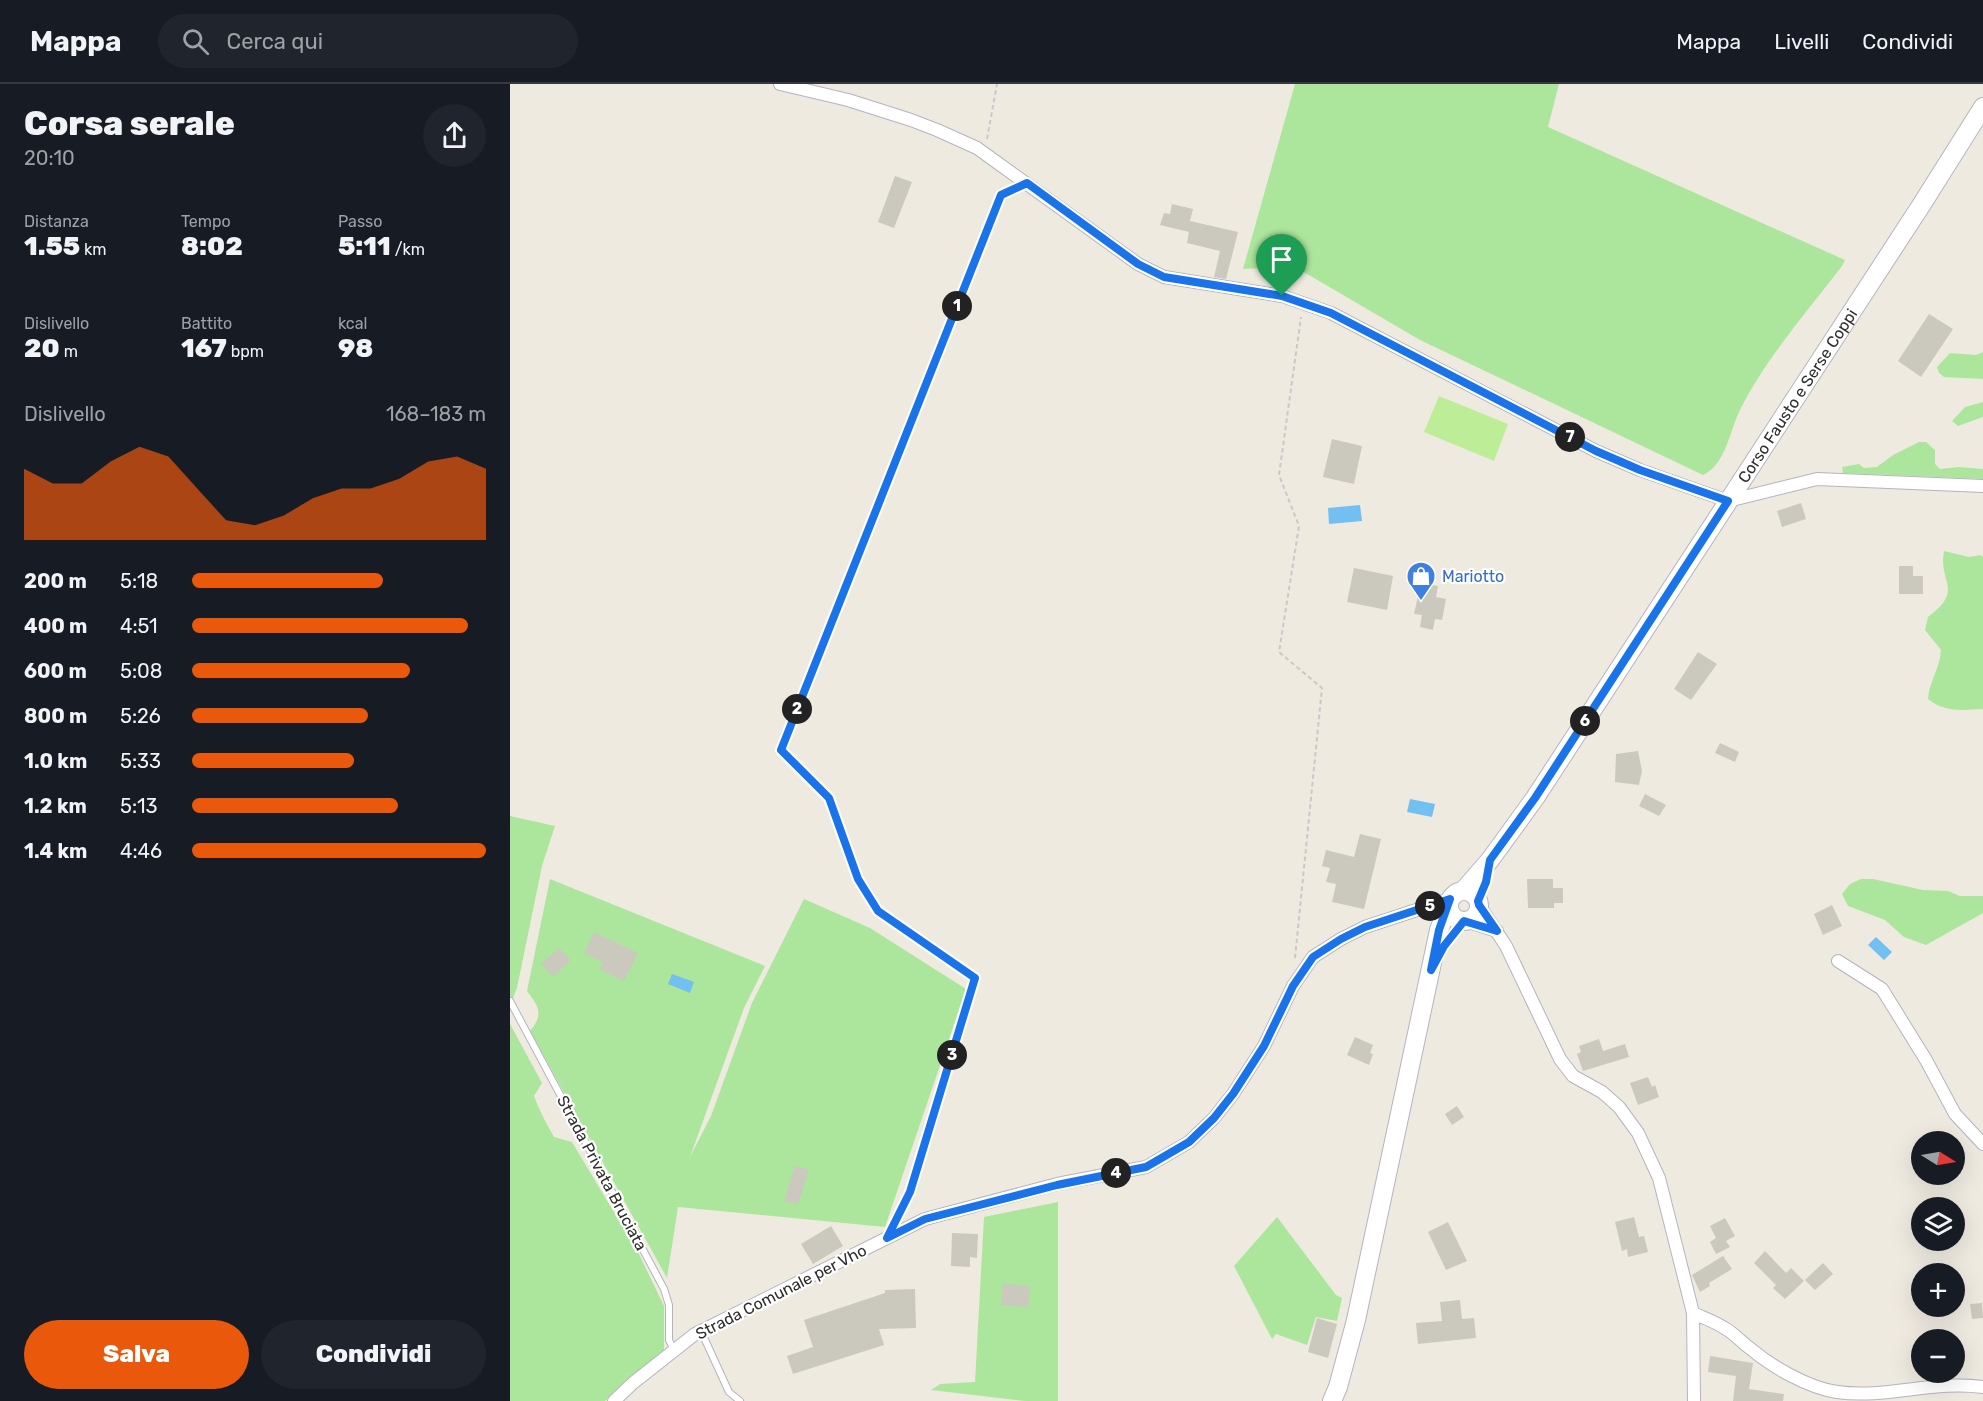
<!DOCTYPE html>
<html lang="it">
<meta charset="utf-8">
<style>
:root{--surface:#171b24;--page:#20242c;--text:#f1f3f6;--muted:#9ea1a6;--line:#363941;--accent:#ea580c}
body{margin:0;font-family:Rubik,sans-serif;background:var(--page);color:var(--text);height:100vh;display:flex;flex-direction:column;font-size:22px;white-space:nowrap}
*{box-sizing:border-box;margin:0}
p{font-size:20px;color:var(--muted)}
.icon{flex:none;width:33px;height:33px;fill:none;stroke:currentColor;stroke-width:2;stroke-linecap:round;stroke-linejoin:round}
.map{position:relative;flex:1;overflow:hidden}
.drawer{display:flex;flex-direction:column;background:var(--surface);width:510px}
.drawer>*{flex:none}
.needle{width:39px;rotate:101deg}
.controls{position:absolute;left:1401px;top:1047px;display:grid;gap:12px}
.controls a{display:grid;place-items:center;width:54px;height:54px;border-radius:50%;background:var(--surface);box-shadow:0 6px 24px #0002;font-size:30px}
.pin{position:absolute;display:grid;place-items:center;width:51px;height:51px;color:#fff;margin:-62px -26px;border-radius:50% 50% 50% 0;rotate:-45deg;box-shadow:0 0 6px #0007}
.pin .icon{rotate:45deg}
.km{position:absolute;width:30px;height:30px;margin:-15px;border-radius:50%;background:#222;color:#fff;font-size:16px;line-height:30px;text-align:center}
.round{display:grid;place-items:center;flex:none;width:63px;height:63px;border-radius:32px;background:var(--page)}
.head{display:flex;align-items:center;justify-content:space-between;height:102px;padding:0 24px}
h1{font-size:33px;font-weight:800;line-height:45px}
.figures{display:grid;grid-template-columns:repeat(3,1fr);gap:9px;height:102px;padding:6px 24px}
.figures div{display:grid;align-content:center}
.figures b{font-size:26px;font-weight:800}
.figures small{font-size:16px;font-weight:400}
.figures p{font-size:16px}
.chart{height:168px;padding:12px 24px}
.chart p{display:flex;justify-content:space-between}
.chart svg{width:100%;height:108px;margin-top:6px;fill:var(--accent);opacity:.7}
.primary-button{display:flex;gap:12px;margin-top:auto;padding:12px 24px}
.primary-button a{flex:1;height:69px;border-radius:36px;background:var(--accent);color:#fff;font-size:24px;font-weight:800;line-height:69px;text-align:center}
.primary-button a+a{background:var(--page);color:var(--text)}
ul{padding:0 24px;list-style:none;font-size:20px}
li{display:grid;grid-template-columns:96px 72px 1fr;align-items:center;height:45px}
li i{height:15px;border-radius:8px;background:var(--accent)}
header{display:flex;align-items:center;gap:36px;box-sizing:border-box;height:84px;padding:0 30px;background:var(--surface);border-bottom:2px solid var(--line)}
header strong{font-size:28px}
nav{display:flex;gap:33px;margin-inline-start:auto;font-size:21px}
.search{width:420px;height:54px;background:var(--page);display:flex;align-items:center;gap:15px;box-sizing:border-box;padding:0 21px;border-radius:33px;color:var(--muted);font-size:22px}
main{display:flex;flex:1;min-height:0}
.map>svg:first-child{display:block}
.green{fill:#ace69c}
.pitch{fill:#beed98}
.water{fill:#72bff2}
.building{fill:#cbc8be}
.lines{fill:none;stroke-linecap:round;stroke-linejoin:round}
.lane-casing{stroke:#b4b4c1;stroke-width:8}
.street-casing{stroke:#b4b4c1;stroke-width:14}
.secondary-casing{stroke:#b4b4c1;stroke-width:20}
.path{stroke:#c9c9c9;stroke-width:2;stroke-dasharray:4.5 3;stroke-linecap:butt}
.lane{stroke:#fff;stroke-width:6}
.street{stroke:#fff;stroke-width:12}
.secondary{stroke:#fff;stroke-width:18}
.route-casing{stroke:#fff;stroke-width:12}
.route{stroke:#1a73e8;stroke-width:8}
.labels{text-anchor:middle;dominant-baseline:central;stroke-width:4.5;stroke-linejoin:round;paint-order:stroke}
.street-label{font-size:16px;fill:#2e2e2e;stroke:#fff}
.shop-label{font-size:16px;fill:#366cbe;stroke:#fff;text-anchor:start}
</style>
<header>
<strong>Mappa</strong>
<div class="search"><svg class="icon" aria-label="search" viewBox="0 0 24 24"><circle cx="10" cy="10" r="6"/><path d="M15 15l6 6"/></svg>Cerca qui</div>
<nav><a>Mappa</a><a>Livelli</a><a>Condividi</a></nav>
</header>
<main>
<section class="drawer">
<div class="head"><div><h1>Corsa serale</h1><p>20:10</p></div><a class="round"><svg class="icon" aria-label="share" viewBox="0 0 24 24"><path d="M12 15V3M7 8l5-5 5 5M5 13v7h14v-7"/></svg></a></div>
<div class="figures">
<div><p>Distanza</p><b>1.55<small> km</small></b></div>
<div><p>Tempo</p><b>8:02</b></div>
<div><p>Passo</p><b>5:11<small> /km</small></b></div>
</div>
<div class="figures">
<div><p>Dislivello</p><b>20<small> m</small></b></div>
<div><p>Battito</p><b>167<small> bpm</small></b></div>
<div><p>kcal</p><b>98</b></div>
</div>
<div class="chart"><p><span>Dislivello</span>168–183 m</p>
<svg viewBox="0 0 160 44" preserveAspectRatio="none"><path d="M0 44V15L10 21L20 21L30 12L40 6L50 10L60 23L70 36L80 38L90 34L100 27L110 23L120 23L130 19L140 12L150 10L160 15V44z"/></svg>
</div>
<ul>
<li><b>200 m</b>5:18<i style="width:65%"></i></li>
<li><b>400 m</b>4:51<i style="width:94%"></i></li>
<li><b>600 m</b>5:08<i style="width:74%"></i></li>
<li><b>800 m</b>5:26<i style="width:60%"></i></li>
<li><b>1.0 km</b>5:33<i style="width:55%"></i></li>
<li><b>1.2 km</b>5:13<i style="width:70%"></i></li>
<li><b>1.4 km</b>4:46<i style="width:100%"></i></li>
</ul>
<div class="primary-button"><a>Salva</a><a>Condividi</a></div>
</section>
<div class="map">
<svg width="1473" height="1317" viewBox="0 0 1473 1317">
<rect width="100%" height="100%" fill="#efeae0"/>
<path class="green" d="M785 0H1049L1038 43 1335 176 1332 182C1297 228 1257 273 1231 324 1220 345 1216 381 1193 391L910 256 792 187 777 183 733 185Z
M1473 268V295L1434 293 1429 289 1427 283 1440 269 1466 271Z
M1473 318V333L1448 342 1442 337 1455 323Z
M1409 358H1416L1425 366V380L1430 385 1449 383 1473 385V395L1333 389 1332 383 1349 380 1354 384 1367 383 1383 371Z
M1434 467 1459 473 1471 471 1473 473V625C1453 626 1435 629 1418 615 1419 598 1430 584 1431 566L1415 546 1418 533C1455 505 1428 500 1434 467Z
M0 732 45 742 32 782 7 904 3 914 0 915Z
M40 795 255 882 234 924 180 1073 201 1032 242 919 294 815 360 844 456 905 375 1143 168 1123 157 1194 20 947C34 930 29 923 17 907Z
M1351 795H1363L1413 806 1438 807 1450 812H1473V829L1416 861 1394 853 1375 836 1338 822 1332 810 1340 800Z
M0 940 32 999 24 1012C29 1026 36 1039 44 1053L62 1058 129 1170 154 1222V1267L115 1297 95 1317H0Z
M548 1118V1317H515L421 1306 430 1300 465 1298 474 1133Z
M767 1133 826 1211 832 1214 827 1237 806 1233 797 1261 766 1250 762 1255 724 1182Z"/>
<path class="pitch" d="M929 312 998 340 984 377 914 348Z"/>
<path class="water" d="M850 421 852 437 819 440 818 424Z
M900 715 925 720 922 733 897 728Z
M1366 853 1382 868 1374 876 1358 861Z
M162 890 184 898 180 909 158 900Z"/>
<path class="building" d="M385 92 402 98 384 144 368 138Z
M662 120 683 125 680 137 728 148 716 195 704 193 710 167 677 159 679 148 650 141 654 129 660 130Z
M1419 230 1443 245 1411 293 1388 277Z
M822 355 852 362 844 400 813 393Z
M1291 419 1296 435 1272 443 1267 427Z
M1389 482H1403V492H1413V510H1389Z
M844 484 883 492 877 526 837 518Z
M911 499 928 502 926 513 936 515 932 536 925 535 923 546 910 543 912 531 904 530Z
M1188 568 1207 580 1181 616 1164 605Z
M1210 659 1229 668 1225 678 1205 669Z
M1128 667 1132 687 1129 701 1105 698 1106 670Z
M1135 710 1156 721 1149 732 1129 722Z
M850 750 871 755 854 825 822 818 826 800 816 798 820 784 812 782 816 766 844 773Z
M1017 795H1043V804H1053V819H1044V824H1018Z
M1322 821 1332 842 1313 851 1304 830Z
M84 848 128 869 114 897 89 885 93 878 74 869Z
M49 864 61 876 43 893 31 880Z
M845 953 863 961 860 969 863 970 859 981 837 971Z
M1089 955 1093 967 1115 960 1119 973 1073 987 1067 970 1071 968 1069 962Z
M1138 993 1142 1003 1145 1001 1149 1013 1128 1021 1120 999Z
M947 1022 954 1033 942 1041 935 1030Z
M285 1082 299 1086 288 1121 274 1117Z
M1124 1133 1129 1153 1134 1152 1138 1168 1118 1173 1117 1165 1112 1167 1105 1138Z
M1215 1134 1225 1152 1216 1157 1220 1163 1206 1170 1200 1158 1206 1154 1200 1142Z
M938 1138 957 1177 936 1186 918 1148Z
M321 1142 333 1162 303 1180 291 1160Z
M442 1149 468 1150 467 1174 460 1173V1183L441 1182Z
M1255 1167 1276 1189 1281 1184 1294 1197 1275 1215 1263 1204 1266 1201 1244 1179Z
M1213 1172 1222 1185 1199 1199 1200 1202 1190 1208 1182 1191Z
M1313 1179 1323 1190 1305 1206 1295 1196Z
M493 1199 520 1202 518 1223 491 1221Z
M405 1205 406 1244 369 1245 374 1261 283 1290 277 1272 303 1263 294 1236 375 1209V1206Z
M950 1216 952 1235 964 1234 966 1254 908 1260 906 1239 932 1237 930 1218Z
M1472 1219 1473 1234 1462 1235 1460 1220Z
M807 1234 827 1240 818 1274 798 1268Z
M1200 1272 1243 1279 1239 1305 1274 1310 1273 1317H1223L1226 1292 1198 1288Z"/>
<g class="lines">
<g class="lane-casing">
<path id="lane" d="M0 917 154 1205 159 1221V1256L164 1266
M191 1247 219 1308 230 1317"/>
</g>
<g class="street-casing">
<path id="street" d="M270 0 338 16 401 36 427 46 467 64 628 180 654 193 772 212 821 229 1086 367 1130 386 1218 417 1307 395 1473 402
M969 821 996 862 1050 975 1063 992 1092 1008 1109 1023 1128 1049 1149 1094 1183 1229 1184 1317
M956 837 987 847
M1328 877 1372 905 1416 976 1445 1030 1473 1060
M1183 1229C1194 1234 1206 1238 1216 1245 1225 1250 1232 1259 1241 1265 1262 1283 1299 1304 1327 1308 1376 1315 1424 1296 1473 1303
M104 1317 123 1299 185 1250 415 1135 547 1100 636 1083 679 1058 704 1034 723 1010 754 962 783 902 803 873 831 855 855 843 940 815"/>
</g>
<g class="secondary-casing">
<g id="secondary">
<circle cx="954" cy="822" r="15"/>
<path id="s1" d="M953 807 980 776 1025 714 1412 120 1473 23"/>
<path d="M822 1317 828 1303 846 1236 929 846 938 822"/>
</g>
</g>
<path class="path" d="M477 55 487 0
M785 874 812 604 769 568 789 442 769 391 791 233
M386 1135 400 1108 465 894 368 827 348 794 319 714 271 666 491 111 503 105"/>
<use href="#lane" class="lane"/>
<use href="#street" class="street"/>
<use href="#secondary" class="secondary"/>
</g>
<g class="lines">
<g class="route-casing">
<path id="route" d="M517 99 628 180 654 193 772 212 821 229 1086 367 1130 386 1218 417 1025 714 980 776 976 798 968 817 969 821 987 847 954 837 934 862 921 886 929 846 940 815 855 843 831 855 803 873 783 902 754 962 723 1010 704 1034 679 1058 636 1083 547 1101 415 1135 377 1154 400 1108 465 894 368 827 348 795 319 714 271 666 491 111Z"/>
</g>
<use href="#route" class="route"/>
</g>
<defs>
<g id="shop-pin" transform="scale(1.5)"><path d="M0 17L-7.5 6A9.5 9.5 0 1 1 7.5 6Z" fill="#3f7fe0" stroke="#fff"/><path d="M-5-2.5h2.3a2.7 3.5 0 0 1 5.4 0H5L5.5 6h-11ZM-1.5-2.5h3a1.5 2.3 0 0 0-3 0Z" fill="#fff"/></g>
</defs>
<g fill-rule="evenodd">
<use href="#shop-pin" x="911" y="492"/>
</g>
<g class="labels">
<g class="street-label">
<text stroke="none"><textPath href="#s1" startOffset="598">Corso Fausto e Serse Coppi</textPath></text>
<text transform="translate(92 1089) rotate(62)">Strada Privata Bruciata</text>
<text transform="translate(271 1208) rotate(-27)">Strada Comunale per Vho</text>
</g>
<g class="shop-label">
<text x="932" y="492">Mariotto</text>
</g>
</g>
</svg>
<div class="controls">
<a><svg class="needle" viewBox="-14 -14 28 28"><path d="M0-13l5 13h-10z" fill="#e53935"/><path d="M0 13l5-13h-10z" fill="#9ea1a6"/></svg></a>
<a><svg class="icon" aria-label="layers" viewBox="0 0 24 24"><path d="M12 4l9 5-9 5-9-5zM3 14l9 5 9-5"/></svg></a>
<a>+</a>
<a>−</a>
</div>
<div class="pin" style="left:772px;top:212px;background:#1e9e55"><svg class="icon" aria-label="arrive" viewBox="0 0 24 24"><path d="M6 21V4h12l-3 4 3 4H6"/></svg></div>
<b class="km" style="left:447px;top:222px">1</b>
<b class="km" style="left:287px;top:625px">2</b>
<b class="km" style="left:442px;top:971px">3</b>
<b class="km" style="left:606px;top:1089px">4</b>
<b class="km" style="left:920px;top:822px">5</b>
<b class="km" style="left:1075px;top:637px">6</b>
<b class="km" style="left:1060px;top:353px">7</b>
</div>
</main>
